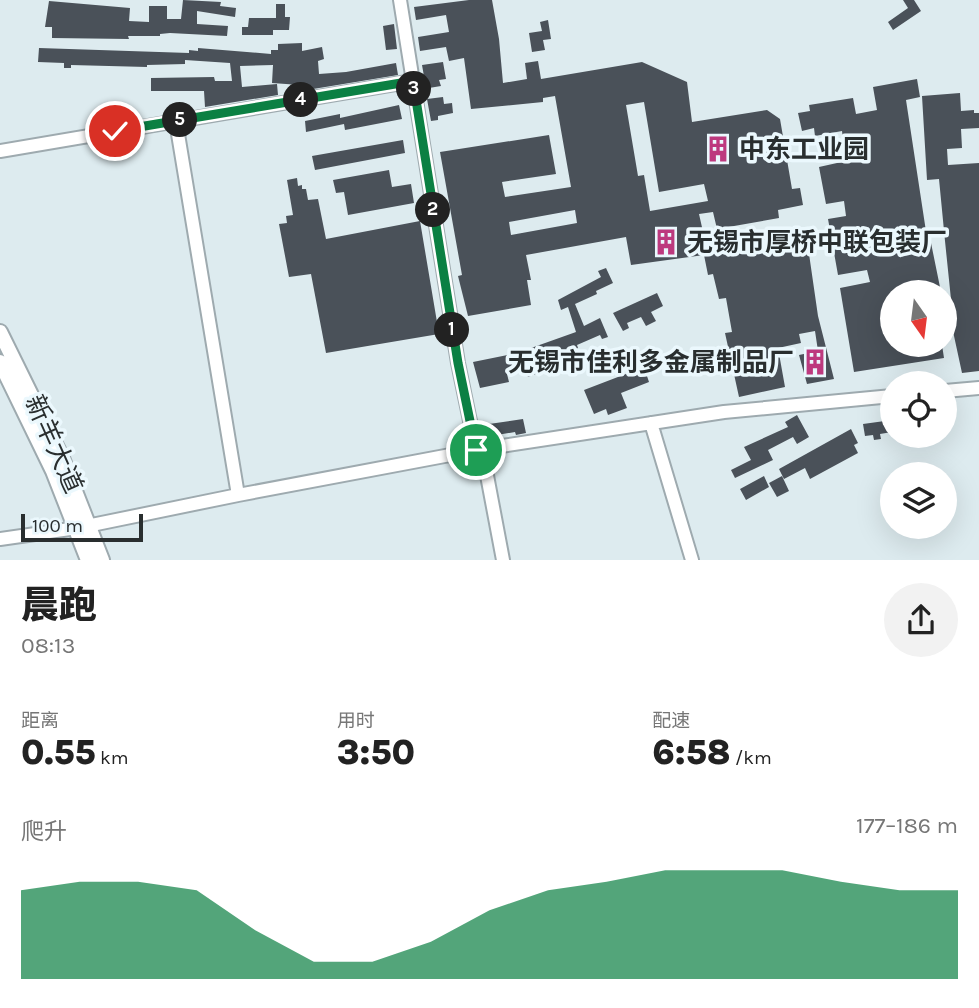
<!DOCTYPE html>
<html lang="zh">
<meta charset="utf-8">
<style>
:root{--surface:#fff;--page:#f2f2f2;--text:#222;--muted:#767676;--accent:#0b8043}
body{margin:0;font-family:Karla,"Noto Sans SC",sans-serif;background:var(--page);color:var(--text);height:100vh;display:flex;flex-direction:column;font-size:26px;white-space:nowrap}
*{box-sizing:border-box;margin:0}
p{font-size:23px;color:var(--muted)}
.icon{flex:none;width:38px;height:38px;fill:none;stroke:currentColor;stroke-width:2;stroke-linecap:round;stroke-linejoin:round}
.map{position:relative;height:560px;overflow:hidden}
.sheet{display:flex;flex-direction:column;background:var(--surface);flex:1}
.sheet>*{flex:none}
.needle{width:46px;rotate:166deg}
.controls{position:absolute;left:880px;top:280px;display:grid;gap:14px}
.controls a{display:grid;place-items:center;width:77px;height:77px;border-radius:50%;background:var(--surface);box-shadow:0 7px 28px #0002;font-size:35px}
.scale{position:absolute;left:21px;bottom:18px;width:122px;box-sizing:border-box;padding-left:7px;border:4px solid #292e2f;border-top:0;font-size:19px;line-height:24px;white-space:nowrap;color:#292e2f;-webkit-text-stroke:5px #ebf8fd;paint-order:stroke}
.pin{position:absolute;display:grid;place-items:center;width:60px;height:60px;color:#fff;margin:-30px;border:4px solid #fff;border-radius:50%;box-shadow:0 2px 7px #0007}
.km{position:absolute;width:35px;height:35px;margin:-18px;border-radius:50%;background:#222;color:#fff;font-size:19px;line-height:35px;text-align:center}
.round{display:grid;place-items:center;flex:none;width:74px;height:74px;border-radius:37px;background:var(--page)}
.head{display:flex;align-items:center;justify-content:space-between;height:119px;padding:0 21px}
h1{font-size:38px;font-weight:800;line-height:52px}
.metrics{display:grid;grid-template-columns:repeat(3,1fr);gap:10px;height:119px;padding:7px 21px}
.metrics div{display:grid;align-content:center}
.metrics b{font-size:35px;font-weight:800}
.metrics small{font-size:19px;font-weight:400}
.metrics p{font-size:19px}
.chart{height:196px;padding:14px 21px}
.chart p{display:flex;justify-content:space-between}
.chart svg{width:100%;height:126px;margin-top:7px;fill:var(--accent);opacity:.7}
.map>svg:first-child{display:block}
.building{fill:#4a5159;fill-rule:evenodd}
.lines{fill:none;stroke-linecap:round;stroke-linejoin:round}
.minor-casing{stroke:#9eaaaf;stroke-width:16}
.major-casing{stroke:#9eaaaf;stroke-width:18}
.minor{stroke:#fff;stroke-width:12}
.major{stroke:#fff;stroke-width:14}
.route-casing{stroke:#fff;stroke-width:14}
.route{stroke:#0b8043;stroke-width:9}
.labels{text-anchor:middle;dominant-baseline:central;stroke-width:7;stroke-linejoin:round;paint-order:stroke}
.poi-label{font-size:26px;font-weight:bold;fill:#292e2f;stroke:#ebf8fd;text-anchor:start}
.street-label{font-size:26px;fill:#292e2f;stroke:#ebf8fd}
</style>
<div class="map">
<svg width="979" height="560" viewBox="0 0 979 560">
<rect width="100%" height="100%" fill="#ddebef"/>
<path class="building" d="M183 0 221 2 220 6 236 8 235 17 197 11V24L228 26 227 36 170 33 160 34V36H128L129 39 52 38V27H45L49 1 130 8 129 21 149 22V6H167V19H181Z
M469 0H492L499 39 503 83 527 79 525 63 538 61 541 79 642 62 687 82 692 122 767 110 780 119 792 189 800 188 803 205 778 210 779 218 717 229 713 212 699 214 706 245 773 232 775 245 807 240 818 316 834 379 807 384 799 355 818 351 815 331 799 334 801 343 778 348 785 387 739 397 725 333 732 332 726 298 719 299 713 274 708 275 704 255 631 265 626 237 526 255 531 280H527L531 305 468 316 458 276 462 275 440 152 549 135 556 174 502 182 505 197 571 187 555 96 543 98V102L471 109 464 58 449 61 446 47 420 51 418 37 449 32 446 15 416 20 414 7ZM644 102 659 192 704 184 708 201 650 211 644 175 638 176 626 105ZM575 210 577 223 511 235 509 222Z
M903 0H914L921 11 893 30 888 22 908 8Z
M276 4H285V17H290L289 30H273V35H242V27H248L249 18H276Z
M548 20 551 39 543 40 545 50 532 52 529 33 542 31 540 22Z
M394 24 397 49 386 50 383 26Z
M302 43V51L322 47 324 59 318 61 319 74 346 72 396 63 398 75 301 91 300 85 272 83 273 65 240 66 242 87 277 84 278 95 205 107 204 91H151V78L214 77 215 81H232L230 63 185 60V64L147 65V67L71 65V68H64V63L38 62 39 48 189 53V50L198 51V48L271 54V50H278V44Z
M443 62 446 79 439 80 441 86 429 88 428 82H425L422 65Z
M917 79 920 97 906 100 927 238H930L941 292H916L915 290 892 292V345H942L944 358 854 372 840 288 870 282 867 270 838 275 828 219 846 216 844 201 826 204 819 167 846 161 842 131 815 136 814 128 802 131 798 113 810 111 809 105 853 98 856 114 877 110 873 87Z
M960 93 961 111 974 110V113H979V128L961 129 962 148 947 149 948 165 979 163V371L962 373 951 322 945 323V310L952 309 945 241 939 179 927 180 922 96Z
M443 97 444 104 452 103 453 113 438 116V120L431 121 427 99Z
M399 105 402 119 345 130 344 124 306 132 305 121 340 114V118Z
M403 140 405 153 315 170 312 156Z
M389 170 392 187 411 184 414 203 348 215 344 192 336 193 333 180Z
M297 178 298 186 302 185V189H306L308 200 318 199 326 239 420 221 439 334 326 353 311 274 289 277 279 224 287 223 286 216 293 215 287 180Z
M606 268 613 283 596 291 597 294 575 304 584 326 600 318 608 337 602 339 600 335 577 345 578 348 542 360 546 370 528 377 523 366 506 370 509 382 480 388 473 362 517 353 576 332 568 307 561 310 558 300 601 277 598 271Z
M657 293 663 306 651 312 656 321 646 326 641 317 627 323 629 328 623 331 613 313Z
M644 367 649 382 621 393 627 408 608 415 606 409 594 414 584 390Z
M797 415 809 437 797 444 793 437 768 450 773 460 735 478 731 470 751 460 744 447 788 427 785 422Z
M523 419 526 433 516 435 515 432 491 436 489 424Z
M892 420V432L880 434 881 439 874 440 873 435 865 436 863 424Z
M851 429 858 443 854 445 858 453 810 479 805 468 784 479 779 469Z
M764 476 769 487 746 500 740 489Z
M782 476 789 491 777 497 769 483Z"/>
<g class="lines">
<g class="minor-casing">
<path id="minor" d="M400 0 458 363 476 450
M176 122 238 495 482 449 724 412 892 396
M0 151 413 81
M945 391 979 388
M651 423 692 560
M482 449 503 560
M0 539 77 528 238 495"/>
</g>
<g class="major-casing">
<path id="major" d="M0 332 62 458 102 560
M0 362 53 471 88 560"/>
</g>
<use href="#minor" class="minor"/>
<use href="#major" class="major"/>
</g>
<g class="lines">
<g class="route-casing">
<path id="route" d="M115 131 413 81 458 363 476 450"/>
</g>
<use href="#route" class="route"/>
</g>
<defs>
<g id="building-bare" transform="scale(2.1)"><path d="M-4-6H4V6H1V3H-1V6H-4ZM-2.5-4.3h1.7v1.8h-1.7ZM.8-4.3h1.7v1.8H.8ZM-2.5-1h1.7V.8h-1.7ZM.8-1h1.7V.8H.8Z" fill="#bd397e" stroke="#ebf8fd" stroke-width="2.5" paint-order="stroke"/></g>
</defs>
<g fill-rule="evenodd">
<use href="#building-bare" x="718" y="149"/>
<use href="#building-bare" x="666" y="242"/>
<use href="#building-bare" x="815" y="362"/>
</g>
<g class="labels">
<g class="poi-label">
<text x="739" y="149">中东工业园</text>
<text x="687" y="242">无锡市厚桥中联包装厂</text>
<text x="794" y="362" text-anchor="end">无锡市佳利多金属制品厂</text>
</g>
<g class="street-label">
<text transform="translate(54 444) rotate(66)">新羊大道</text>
</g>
</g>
</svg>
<div class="controls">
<a><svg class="needle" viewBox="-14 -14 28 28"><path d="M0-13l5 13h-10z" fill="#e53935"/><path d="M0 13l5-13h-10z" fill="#767676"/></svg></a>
<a><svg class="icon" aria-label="locate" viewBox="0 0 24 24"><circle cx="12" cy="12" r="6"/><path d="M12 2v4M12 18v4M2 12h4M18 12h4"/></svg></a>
<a><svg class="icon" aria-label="layers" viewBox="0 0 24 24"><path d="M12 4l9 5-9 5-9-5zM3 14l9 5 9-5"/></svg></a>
</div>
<div class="scale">100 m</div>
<div class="pin" style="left:476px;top:450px;background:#1e9e55"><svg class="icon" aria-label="arrive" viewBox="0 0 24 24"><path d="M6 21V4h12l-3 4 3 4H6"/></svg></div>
<div class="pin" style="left:115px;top:131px;background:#d93025"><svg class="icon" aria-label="check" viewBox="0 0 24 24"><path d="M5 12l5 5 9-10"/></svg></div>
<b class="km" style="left:452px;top:330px">1</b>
<b class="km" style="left:433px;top:210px">2</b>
<b class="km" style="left:414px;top:89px">3</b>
<b class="km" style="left:301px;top:100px">4</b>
<b class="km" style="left:180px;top:120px">5</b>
</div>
<section class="sheet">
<div class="head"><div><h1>晨跑</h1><p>08:13</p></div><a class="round"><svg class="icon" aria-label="share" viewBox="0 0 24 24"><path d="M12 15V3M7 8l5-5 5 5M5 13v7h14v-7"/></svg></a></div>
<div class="metrics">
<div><p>距离</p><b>0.55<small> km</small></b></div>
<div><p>用时</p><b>3:50</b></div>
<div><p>配速</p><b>6:58<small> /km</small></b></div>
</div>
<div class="chart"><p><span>爬升</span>177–186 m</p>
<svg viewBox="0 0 160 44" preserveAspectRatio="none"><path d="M0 44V13L10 10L20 10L30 13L40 27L50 38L60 38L70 31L80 20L90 13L100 10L110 6L120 6L130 6L140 10L150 13L160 13V44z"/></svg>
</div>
</section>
